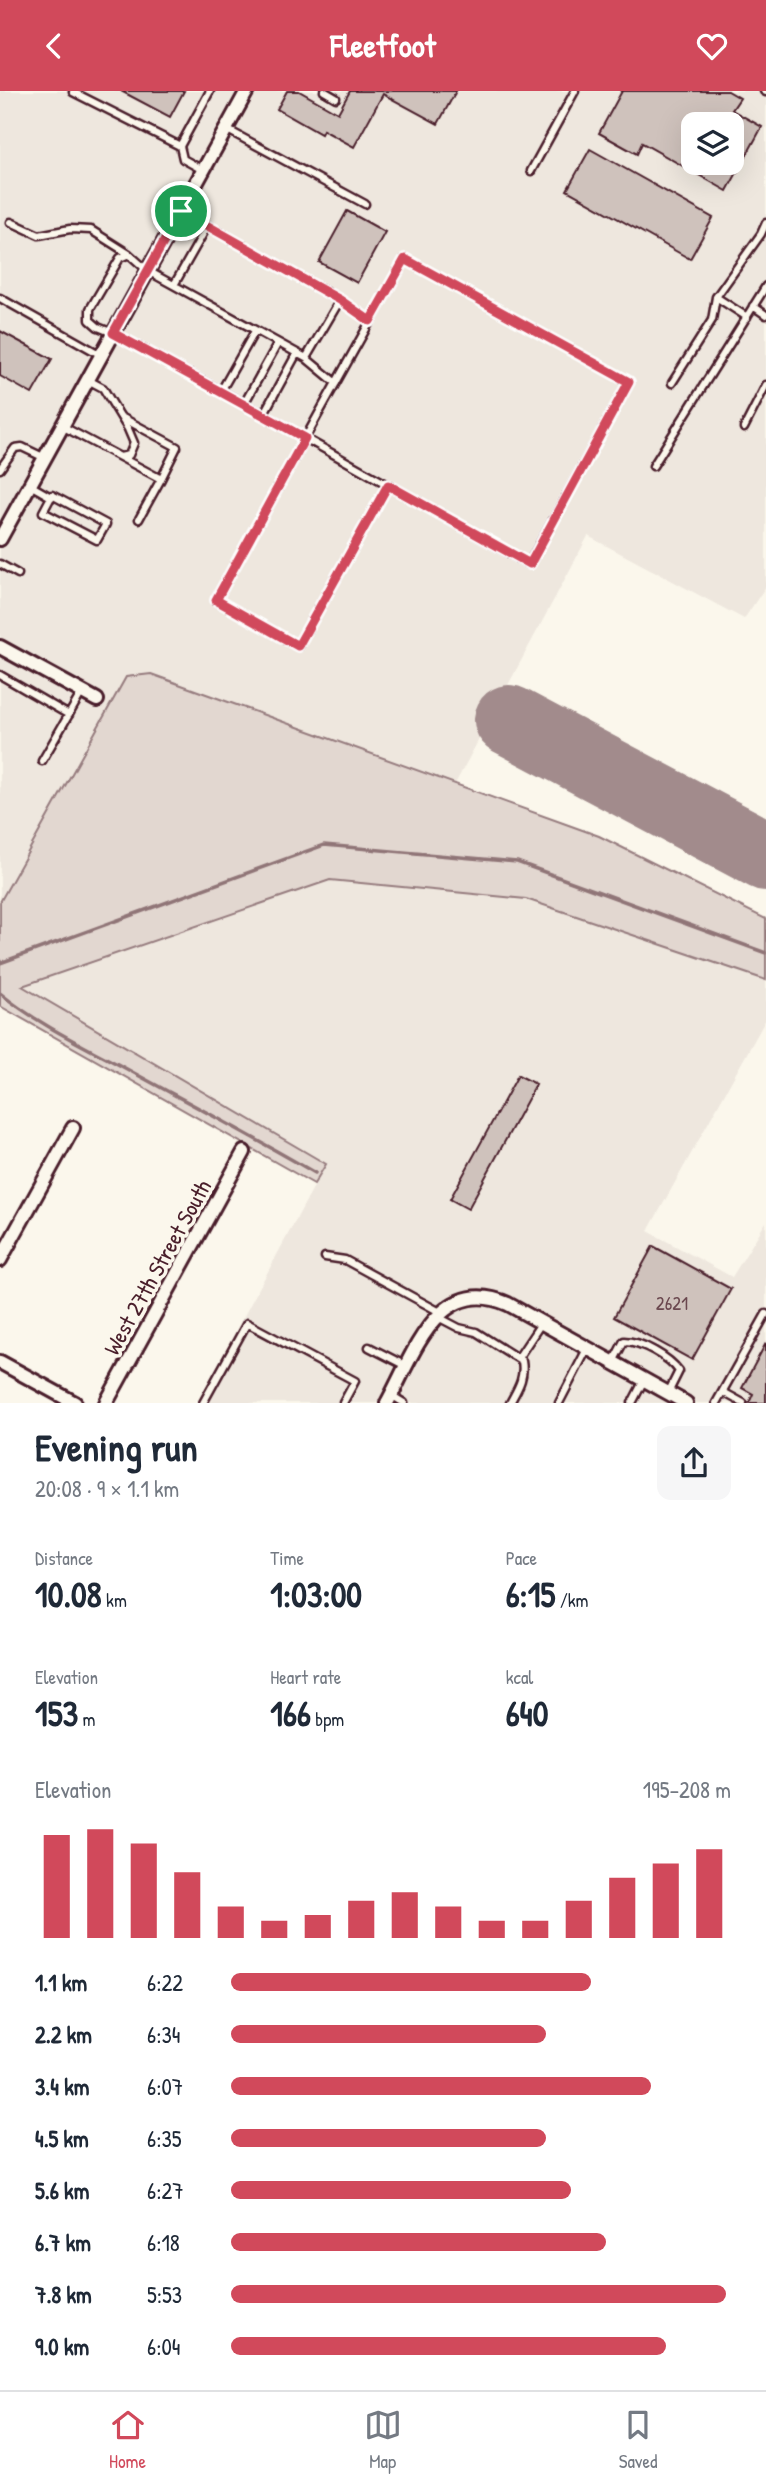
<!DOCTYPE html>
<meta charset="utf-8">
<style>
:root{--surface:#fff;--page:#f6f6f7;--text:#1f2937;--muted:#747a83;--line:#e0e1e3;--accent:#d1495b}
body{margin:0;font-family:"Patrick Hand",sans-serif;background:var(--page);color:var(--text);height:100vh;display:flex;flex-direction:column;font-size:26px;white-space:nowrap}
*{box-sizing:border-box;margin:0}
p{font-size:23px;color:var(--muted)}
.icon{flex:none;width:38px;height:38px;fill:none;stroke:currentColor;stroke-width:2;stroke-linecap:round;stroke-linejoin:round}
.map{position:relative;height:1312px;overflow:hidden}
.panel{display:flex;flex-direction:column;background:var(--surface);flex:1}
.panel>*{flex:none}
.controls{position:absolute;left:681px;top:21px;display:grid;gap:14px}
.controls a{display:grid;place-items:center;width:63px;height:63px;border-radius:14px;background:var(--surface);box-shadow:0 7px 28px #0002;font-size:35px}
.pin{position:absolute;display:grid;place-items:center;width:60px;height:60px;color:#fff;margin:-30px;border:4px solid #fff;border-radius:50%;box-shadow:0 2px 7px #0007}
.round{display:grid;place-items:center;flex:none;width:74px;height:74px;border-radius:14px;background:var(--page)}
.head{display:flex;align-items:center;justify-content:space-between;height:119px;padding:0 35px}
h1{font-size:38px;font-weight:800;line-height:52px}
.metrics{display:grid;grid-template-columns:repeat(3,1fr);gap:10px;height:119px;padding:7px 35px}
.metrics div{display:grid;align-content:center}
.metrics b{font-size:35px;font-weight:800}
.metrics small{font-size:19px;font-weight:400}
.metrics p{font-size:19px}
.chart{height:196px;padding:14px 35px}
.chart p{display:flex;justify-content:space-between}
.chart svg{width:100%;height:126px;margin-top:7px;stroke:var(--accent);stroke-width:6}
ul{padding:0 35px;list-style:none;font-size:23px}
li{display:grid;grid-template-columns:112px 84px 1fr;align-items:center;height:52px}
li i{height:18px;border-radius:9px;background:var(--accent)}
header{display:flex;justify-content:space-between;align-items:center;height:91px;padding:0 35px;background:var(--accent);color:#fff;font-size:32px;font-weight:800}
.menu{display:flex;justify-content:space-around;align-items:center;height:98px;border-top:2px solid var(--line);background:var(--surface);font-size:19px;color:var(--muted)}
.menu a{display:grid;justify-items:center;gap:4px}
.menu .on{color:var(--accent)}
.map>svg:first-child{display:block}
.built{fill:#eee7de;fill-rule:evenodd}
.green{fill:#e2d7d0;stroke:#967b7e;stroke-width:2}
.lines{fill:none;stroke-linecap:round;stroke-linejoin:round}
.stream{stroke:#907477;stroke-width:3.5}
.runway{stroke:#a28b8c;stroke-width:70}
.building{fill:#cfc2bc;stroke:#4a1f2b;stroke-width:2;fill-rule:evenodd}
.lane-casing{stroke:#4a1f2b;stroke-width:11}
.street-casing{stroke:#4a1f2b;stroke-width:18}
.lane{stroke:#fbf7ec;stroke-width:6}
.street{stroke:#fbf7ec;stroke-width:12}
.route-casing{stroke:#fff;stroke-width:14}
.route{stroke:#d1495b;stroke-width:9}
.labels{text-anchor:middle;dominant-baseline:central;stroke-width:7;stroke-linejoin:round;paint-order:stroke}
.number-label{font-size:19px;fill:#6b484f}
.street-label{font-size:23px;fill:#4a1f2b;stroke:#fbf7ec}
</style>
<header><svg class="icon" aria-label="back" viewBox="0 0 24 24"><path d="M15 5l-7 7 7 7"/></svg>Fleetfoot<svg class="icon" aria-label="heart" viewBox="0 0 24 24"><path d="M12 20l-8-8c-3-5 5-10 8-4 3-6 11-1 8 4z"/></svg></header>
<div class="map">
<svg width="766" height="1312" viewBox="0 0 766 1312">
<rect width="100%" height="100%" fill="#fbf7ec"/>
<filter id="ink" filterUnits="userSpaceOnUse"><feTurbulence type="fractalNoise" baseFrequency=".0143" numOctaves="2"/><feDisplacementMap in="SourceGraphic" scale="14" xChannelSelector="R" yChannelSelector="G"/><feConvolveMatrix kernelMatrix="1 2 1 2 8 2 1 2 1" color-interpolation-filters="sRGB"/></filter>
<g filter="url(#ink)">
<path class="built" d="M0 0H766V495L744 528 588 445 455 693 151 583 126 586 0 811ZM693 33H732V72H693Z
M330 789 526 808 766 889V928L648 1140 732 1186 766 1131V1312H197L326 1073 22 895Z"/>
<path class="green" d="M151 583 599 745 766 828V889L526 808 330 789 22 895 326 1073 314 1093 0 915V811L126 586Z"/>
<g class="lines">
<path class="stream" d="M0 872 324 754 517 771 766 862
M0 902C36 932 82 954 123 976 187 1011 252 1045 315 1082"/>
<path class="runway" d="M509 629 766 765"/>
</g>
<path class="building" d="M121 0H184L170 26Z
M287 0H299L338 22 350 0H456L438 33 383 3 354 56 323 39 321 43 277 18Z
M622 0H728L740 7 732 19 762 36 727 100 642 52 637 63 599 42ZM693 33H732V72H693Z
M590 58 713 127 690 168 567 99Z
M347 120 385 141 357 192 319 171Z
M0 240 52 268 32 303 0 285Z
M518 984 536 993 468 1118 450 1108Z
M653 1155 731 1198 692 1269 614 1226Z
M766 1252V1312H749L753 1303 742 1297Z"/>
<g class="lines">
<g class="lane-casing">
<path id="lane" d="M324 0 336 7
M764 0 766 1
M73 1 180 55
M226 38 365 113
M203 79 183 68 180 55 210 0
M531 80 575 0
M181 120 340 209 306 267 148 180 129 163 120 167 90 218V229L98 236 113 242 221 300 255 240
M11 131 39 144 70 138 91 139 129 163
M174 194 208 134
M716 206 747 226
M0 207 101 264
M340 209 370 230
M753 215 766 224
M306 267 336 292
M672 292 712 229 716 206 761 143 766 132
M221 300C324 358 427 416 529 473L629 291 405 168 318 324C284 386 250 448 216 509L298 555 388 394
M244 313 278 252
M263 324 297 262
M121 326 177 356 161 388
M62 335 120 366 129 364 134 352 128 338 103 297 88 289
M744 337 766 294
M120 366 161 388 139 428
M653 375 766 195
M0 378 15 357 22 356 45 367
M30 394 51 406
M52 404 106 433 97 449 43 421Z
M0 473 18 483
M0 584 69 624
M42 670 82 601
M325 1166 345 1169 440 1221
M438 1226 459 1237 476 1241 522 1270C525 1287 518 1297 510 1312
M369 1256 406 1275
M518 1267 542 1231
M613 1271 624 1250C641 1250 669 1266 679 1280L668 1302
M723 1301 743 1312
M391 1304 404 1312
M203 1312 247 1232 355 1290 343 1312
M559 1312 587 1258
M632 1312 644 1289
M716 1312 766 1223"/>
</g>
<g class="street-casing">
<path id="street" d="M0 448 247 0
M0 556 97 609
M0 1169 73 1037
M0 1271 75 1312
M106 1312 244 1061
M387 1312C413 1265 438 1182 508 1213L686 1312"/>
</g>
<use href="#lane" class="lane"/>
<use href="#street" class="street"/>
</g>
</g>
<g class="lines" filter="url(#ink)">
<g class="route-casing">
<path id="route" d="M181 120 340 209 370 230 405 168 629 291 530 473 388 394 298 555 216 509 305 347 113 242Z"/>
</g>
<use href="#route" class="route"/>
</g>
<g class="labels">
<g class="number-label">
<text x="672" y="1212">2621</text>
</g>
<g class="street-label">
<text transform="translate(157 1176) rotate(-61)">West 27th Street South</text>
</g>
</g>
</svg>
<div class="controls">
<a><svg class="icon" aria-label="layers" viewBox="0 0 24 24"><path d="M12 4l9 5-9 5-9-5zM3 14l9 5 9-5"/></svg></a>
</div>
<div class="pin" style="left:181px;top:120px;background:#1e9e55"><svg class="icon" aria-label="arrive" viewBox="0 0 24 24"><path d="M6 21V4h12l-3 4 3 4H6"/></svg></div>
</div>
<section class="panel">
<div class="head"><div><h1>Evening run</h1><p>20:08 · 9 × 1.1 km</p></div><a class="round"><svg class="icon" aria-label="share" viewBox="0 0 24 24"><path d="M12 15V3M7 8l5-5 5 5M5 13v7h14v-7"/></svg></a></div>
<div class="metrics">
<div><p>Distance</p><b>10.08<small> km</small></b></div>
<div><p>Time</p><b>1:03:00</b></div>
<div><p>Pace</p><b>6:15<small> /km</small></b></div>
</div>
<div class="metrics">
<div><p>Elevation</p><b>153<small> m</small></b></div>
<div><p>Heart rate</p><b>166<small> bpm</small></b></div>
<div><p>kcal</p><b>640</b></div>
</div>
<div class="chart"><p><span>Elevation</span>195–208 m</p>
<svg viewBox="0 0 160 44" preserveAspectRatio="none"><path d="M5 44V8M15 44V6M25 44V11M35 44V21M45 44V33M55 44V38M65 44V36M75 44V31M85 44V28M95 44V33M105 44V38M115 44V38M125 44V31M135 44V23M145 44V18M155 44V13"/></svg>
</div>
<ul>
<li><b>1.1 km</b>6:22<i style="width:72%"></i></li>
<li><b>2.2 km</b>6:34<i style="width:63%"></i></li>
<li><b>3.4 km</b>6:07<i style="width:84%"></i></li>
<li><b>4.5 km</b>6:35<i style="width:63%"></i></li>
<li><b>5.6 km</b>6:27<i style="width:68%"></i></li>
<li><b>6.7 km</b>6:18<i style="width:75%"></i></li>
<li><b>7.8 km</b>5:53<i style="width:99%"></i></li>
<li><b>9.0 km</b>6:04<i style="width:87%"></i></li>
</ul>
</section>
<nav class="menu">
<a class="on"><svg class="icon" aria-label="home" viewBox="0 0 24 24"><path d="M3 11l9-7 9 7M6 9v11h12V9"/></svg>Home</a>
<a><svg class="icon" aria-label="map" viewBox="0 0 24 24"><path d="M3 6l6-2 6 2 6-2v14l-6 2-6-2-6 2zM9 4v14M15 6v14"/></svg>Map</a>
<a><svg class="icon" aria-label="saved" viewBox="0 0 24 24"><path d="M7 4h10v16l-5-4-5 4z"/></svg>Saved</a>
</nav>
